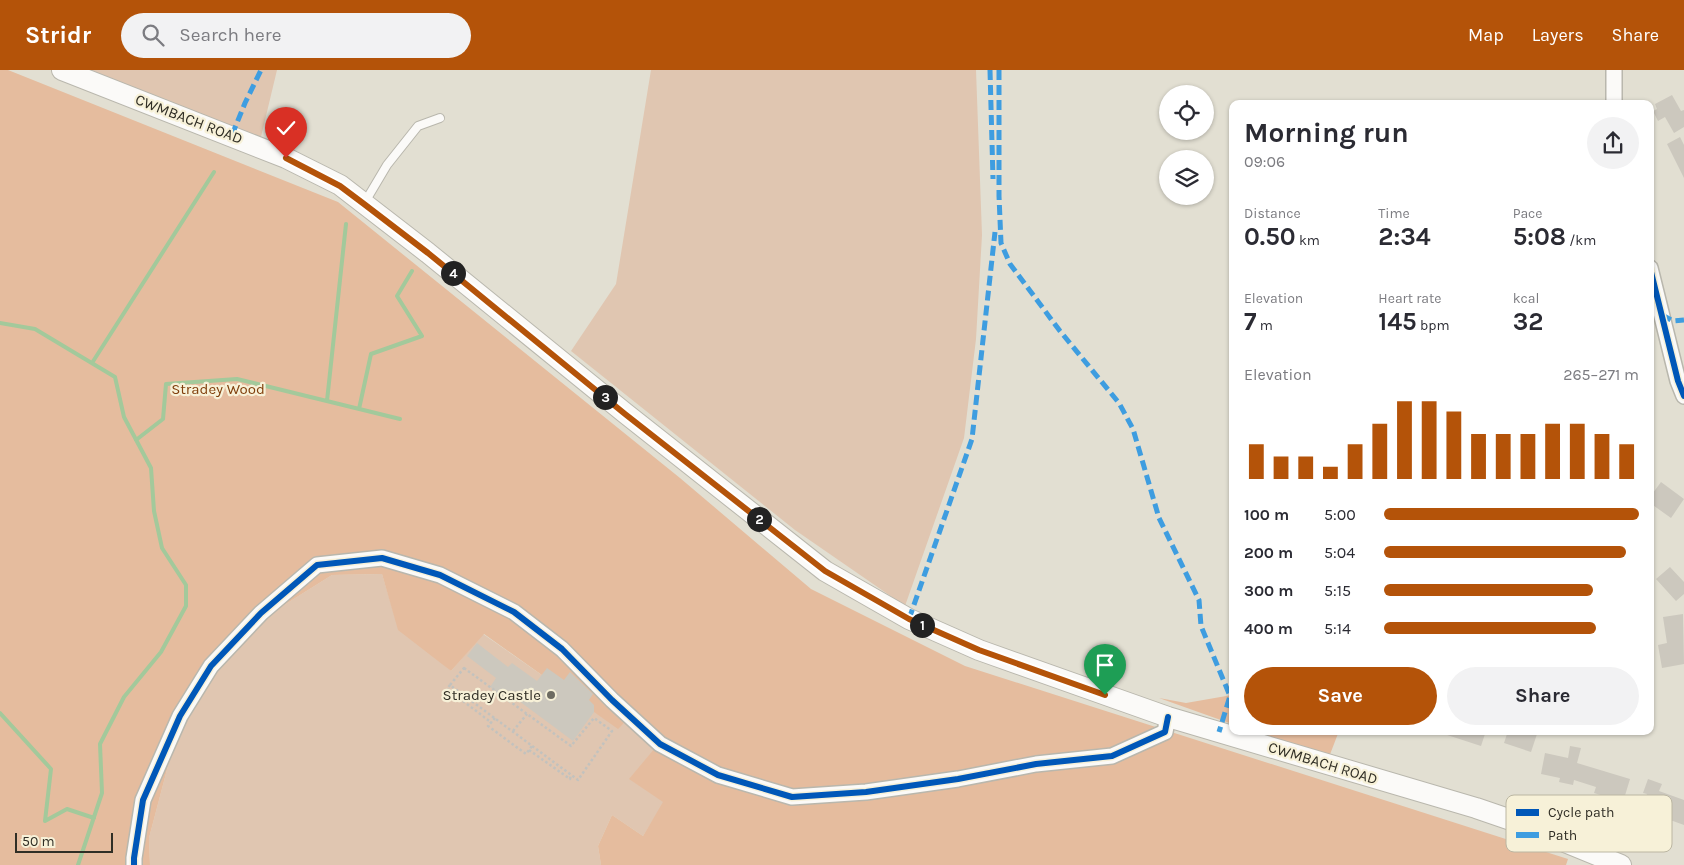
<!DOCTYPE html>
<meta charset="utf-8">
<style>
:root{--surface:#fff;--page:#f2f2f3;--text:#2b2b33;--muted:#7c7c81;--accent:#b45309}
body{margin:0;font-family:Karla,sans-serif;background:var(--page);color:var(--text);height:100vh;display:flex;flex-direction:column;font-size:19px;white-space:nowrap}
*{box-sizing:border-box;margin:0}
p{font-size:16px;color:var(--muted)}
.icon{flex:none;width:28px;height:28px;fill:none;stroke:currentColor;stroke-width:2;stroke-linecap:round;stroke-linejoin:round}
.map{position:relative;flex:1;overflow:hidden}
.sheet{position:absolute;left:1229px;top:30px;width:425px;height:635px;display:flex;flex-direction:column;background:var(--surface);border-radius:10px;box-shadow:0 1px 4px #0004}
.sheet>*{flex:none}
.controls{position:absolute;left:1159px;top:15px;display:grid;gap:10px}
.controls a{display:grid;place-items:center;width:55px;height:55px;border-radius:50%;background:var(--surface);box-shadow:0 1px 4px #0004;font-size:25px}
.scale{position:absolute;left:15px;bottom:12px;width:98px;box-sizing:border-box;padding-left:5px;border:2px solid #302e25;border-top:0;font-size:14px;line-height:18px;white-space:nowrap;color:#302e25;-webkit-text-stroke:4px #f7f1d8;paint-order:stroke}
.pin{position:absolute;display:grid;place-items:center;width:42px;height:42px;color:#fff;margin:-51px -21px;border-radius:50% 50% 50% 0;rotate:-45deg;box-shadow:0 0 5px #0007}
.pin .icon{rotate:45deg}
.km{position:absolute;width:25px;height:25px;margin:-12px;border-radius:50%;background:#222;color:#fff;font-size:14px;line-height:25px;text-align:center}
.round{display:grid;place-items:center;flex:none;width:52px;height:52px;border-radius:26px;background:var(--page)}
.summary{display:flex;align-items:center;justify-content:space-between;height:85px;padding:0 15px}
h1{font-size:28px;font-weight:700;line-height:38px}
.stats{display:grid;grid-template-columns:repeat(3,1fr);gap:8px;height:85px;padding:5px 15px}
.stats div{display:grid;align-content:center}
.stats b{font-size:25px;font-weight:700}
.stats small{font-size:14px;font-weight:400}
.stats p{font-size:14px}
.chart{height:140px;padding:10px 15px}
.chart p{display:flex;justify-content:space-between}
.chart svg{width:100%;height:90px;margin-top:5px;stroke:var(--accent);stroke-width:6}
.button{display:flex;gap:10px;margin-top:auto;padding:10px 15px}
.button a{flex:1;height:58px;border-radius:30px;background:var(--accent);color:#fff;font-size:20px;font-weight:700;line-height:58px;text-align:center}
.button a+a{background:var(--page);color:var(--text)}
ul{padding:0 15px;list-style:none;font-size:16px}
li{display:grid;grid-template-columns:80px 60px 1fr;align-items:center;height:38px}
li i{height:12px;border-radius:6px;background:var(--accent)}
header{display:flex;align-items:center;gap:30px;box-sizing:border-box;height:70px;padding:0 25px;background:var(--accent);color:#fff}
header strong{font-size:24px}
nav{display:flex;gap:28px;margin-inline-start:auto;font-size:18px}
.search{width:350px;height:45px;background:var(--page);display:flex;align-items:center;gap:12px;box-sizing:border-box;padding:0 18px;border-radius:28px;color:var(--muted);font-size:19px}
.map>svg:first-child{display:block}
.green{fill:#e0c6b1}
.forest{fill:#e5bc9e}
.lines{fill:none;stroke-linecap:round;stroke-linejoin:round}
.stream{stroke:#a3c99b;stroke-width:4}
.building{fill:#ccc8be}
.lane-casing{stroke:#b9b7ad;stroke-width:10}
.street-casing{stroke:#b9b7ad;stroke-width:18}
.secondary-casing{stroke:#b9b7ad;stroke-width:22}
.path{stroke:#c2c2be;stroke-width:2.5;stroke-dasharray:2.5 2.5;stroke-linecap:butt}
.lane{stroke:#fbfaf8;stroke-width:8}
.street{stroke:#fbfaf8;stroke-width:15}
.secondary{stroke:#fbfaf8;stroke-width:20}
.quiet{stroke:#3e9de0;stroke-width:5;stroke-dasharray:10 5;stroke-linecap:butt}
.cycleway-casing{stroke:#f7f1d8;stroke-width:9}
.cycleway{stroke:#0057b8;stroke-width:6}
.route-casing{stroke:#fff;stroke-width:10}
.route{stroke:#b45309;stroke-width:6}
.poi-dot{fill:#6e6c62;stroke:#f7f1d8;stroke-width:2}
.labels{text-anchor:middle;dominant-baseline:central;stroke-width:4.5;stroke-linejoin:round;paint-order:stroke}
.street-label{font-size:15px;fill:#302e25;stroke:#f7f1d8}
.park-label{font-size:15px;fill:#803f0c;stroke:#f7f1d8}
.poi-label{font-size:15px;fill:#302e25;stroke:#f7f1d8;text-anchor:end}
.key{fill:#f7f1d8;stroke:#bbb6a2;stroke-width:1}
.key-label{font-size:14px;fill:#302e25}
</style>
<header>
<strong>Stridr</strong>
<div class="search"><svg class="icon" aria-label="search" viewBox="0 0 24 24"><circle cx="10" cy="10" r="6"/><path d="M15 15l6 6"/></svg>Search here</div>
<nav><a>Map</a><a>Layers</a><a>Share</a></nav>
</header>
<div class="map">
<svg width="1684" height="795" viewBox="0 0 1684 795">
<rect width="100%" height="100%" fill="#e2dfd2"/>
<path class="green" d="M91 0H277L260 71Z
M651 0H976L982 165 976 269 964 368 905 536 795 460 571 281 616 214Z
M382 504 397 554 451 601 483 564 618 658 625 652 656 678 630 709 664 732 643 766 612 745 598 776 601 795H150L149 768 189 616 281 537 332 505Z"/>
<path class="forest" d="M0 0H8L338 132 680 408 811 519 965 596 1568 789 1566 795H601L598 776 612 745 643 766 663 732 629 709 655 678 625 652 618 659 484 564 451 601 398 560 382 504 332 505 281 537 189 616 149 768 150 795H0Z
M1232 625V654L1159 628 1186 633Z
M1254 661H1339L1329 687Z"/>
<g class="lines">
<path class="stream" d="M0 253 35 259 115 307 124 347 151 398 154 441 162 478 186 515V536L161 582 124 627 100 674 102 723 78 795
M92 293 214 102
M327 331 346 154
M359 339 371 284 422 266 397 226 412 201
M136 370 163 349 166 314 237 309 400 349
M0 643 51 699 45 751 67 739 94 748"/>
</g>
<path class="building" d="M1672 25 1681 41 1684 40V57L1674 63 1665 47 1658 51 1653 41 1657 39 1655 34Z
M1680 67 1684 75V108L1667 74Z
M1661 412 1684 429 1671 448 1650 433V427Z
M1670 497 1684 512V524L1676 531 1656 509Z
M1683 544 1684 594 1662 598 1658 575 1667 573 1663 547Z
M477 573 508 597 512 593 537 611 547 598 564 610 570 602 593 624 589 630 594 635V642L573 671 507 622 503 627 490 617 496 608 467 586Z
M1441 661H1486L1481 676 1441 663Z
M1508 661H1538L1531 682 1504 673Z
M1570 676 1581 678 1577 693 1630 709 1623 732 1594 723 1596 717 1574 710 1573 715 1559 712 1560 708 1541 704 1545 683 1568 688Z
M1648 709 1662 714 1659 721 1684 730V755L1648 742 1650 737 1643 734 1647 724 1643 723Z"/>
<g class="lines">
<g class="lane-casing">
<path id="lane" d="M365 132 387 95 418 56 440 48"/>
</g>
<g class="street-casing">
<path id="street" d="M1614 34V0
M1650 198 1678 311 1684 326
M134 795V788L143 730 180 646 211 596 261 543 317 495 382 488 440 505 514 542 562 579 612 630 660 674 718 705 792 727 866 722 958 709 1036 694 1112 686 1165 662 1168 647"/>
</g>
<g class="secondary-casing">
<path id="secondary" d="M62 0 286 88 340 115 428 183 625 343 825 501 909 549 979 580 1168 647 1476 738 1511 750 1621 795"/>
</g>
<path class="path" d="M464 598 571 676 594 648 612 661 578 710 450 615Z
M450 615 447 619 492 653
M495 648 488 656 526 684 532 676
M513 661 527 644
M529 680 570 709 571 705"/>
<use href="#lane" class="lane"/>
<use href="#street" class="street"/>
<use href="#secondary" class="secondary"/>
<path class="quiet" d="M990 0 993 109
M999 0V126L1001 173 1010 194 1060 261 1119 333 1133 359 1159 448 1199 530 1201 556 1230 626 1219 662
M232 65 245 33 261 0
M1662 245 1673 251 1684 250
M909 549 972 369 995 162"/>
<g class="cycleway-casing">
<path id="cycleway" d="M1650 198 1678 311 1684 326
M134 795V788L143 730 180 646 211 596 261 543 317 495 382 488 440 505 514 542 562 579 612 630 660 674 718 705 792 727 866 722 958 709 1036 694 1112 686 1165 662 1168 647"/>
</g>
<use href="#cycleway" class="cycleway"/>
</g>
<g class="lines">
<g class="route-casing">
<path id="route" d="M286 88 340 116 364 134 428 183 625 344 825 501 909 549 979 580 1105 625"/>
</g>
<use href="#route" class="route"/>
</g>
<circle class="poi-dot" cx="551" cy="625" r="5"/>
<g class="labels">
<g class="street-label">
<text transform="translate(189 49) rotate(21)">CWMBACH ROAD</text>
<text transform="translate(1323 693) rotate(17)">CWMBACH ROAD</text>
</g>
<g class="park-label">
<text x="218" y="319">Stradey Wood</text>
</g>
<g class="poi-label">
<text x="541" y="625">Stradey Castle</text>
</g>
</g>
<rect x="1506" y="725" width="166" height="57" rx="8" class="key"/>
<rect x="1516" y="739" width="23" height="7" fill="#0057b8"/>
<rect x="1516" y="762" width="23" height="6" fill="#3e9de0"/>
<g class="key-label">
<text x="1548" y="747">Cycle path</text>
<text x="1548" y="770">Path</text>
</g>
</svg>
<div class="controls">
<a><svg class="icon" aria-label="locate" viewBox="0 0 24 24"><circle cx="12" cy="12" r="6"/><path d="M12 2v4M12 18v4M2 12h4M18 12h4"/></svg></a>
<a><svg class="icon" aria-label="layers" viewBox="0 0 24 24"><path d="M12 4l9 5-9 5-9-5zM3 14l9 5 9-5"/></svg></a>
</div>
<div class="scale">50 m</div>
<div class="pin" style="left:1105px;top:625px;background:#1e9e55"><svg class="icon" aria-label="arrive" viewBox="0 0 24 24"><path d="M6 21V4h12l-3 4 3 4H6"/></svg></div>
<div class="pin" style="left:286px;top:88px;background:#d93025"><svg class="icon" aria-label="check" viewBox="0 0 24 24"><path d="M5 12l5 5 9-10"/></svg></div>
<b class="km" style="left:922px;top:555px">1</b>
<b class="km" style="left:759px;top:449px">2</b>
<b class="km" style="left:605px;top:327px">3</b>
<b class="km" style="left:453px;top:203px">4</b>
<section class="sheet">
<div class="summary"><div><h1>Morning run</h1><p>09:06</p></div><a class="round"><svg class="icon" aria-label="share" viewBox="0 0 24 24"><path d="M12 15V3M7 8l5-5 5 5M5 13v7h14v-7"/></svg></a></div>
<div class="stats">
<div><p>Distance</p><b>0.50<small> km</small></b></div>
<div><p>Time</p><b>2:34</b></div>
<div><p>Pace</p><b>5:08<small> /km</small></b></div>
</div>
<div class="stats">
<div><p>Elevation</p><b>7<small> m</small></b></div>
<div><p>Heart rate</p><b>145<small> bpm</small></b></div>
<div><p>kcal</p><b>32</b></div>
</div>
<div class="chart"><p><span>Elevation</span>265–271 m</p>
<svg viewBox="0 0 160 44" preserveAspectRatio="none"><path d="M5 44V27M15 44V33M25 44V33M35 44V38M45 44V27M55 44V17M65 44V6M75 44V6M85 44V11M95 44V22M105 44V22M115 44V22M125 44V17M135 44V17M145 44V22M155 44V27"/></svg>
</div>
<ul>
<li><b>100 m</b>5:00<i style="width:100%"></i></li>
<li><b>200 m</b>5:04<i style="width:95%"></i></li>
<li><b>300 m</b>5:15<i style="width:82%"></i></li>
<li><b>400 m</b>5:14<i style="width:83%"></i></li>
</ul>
<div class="button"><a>Save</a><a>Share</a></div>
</section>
</div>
